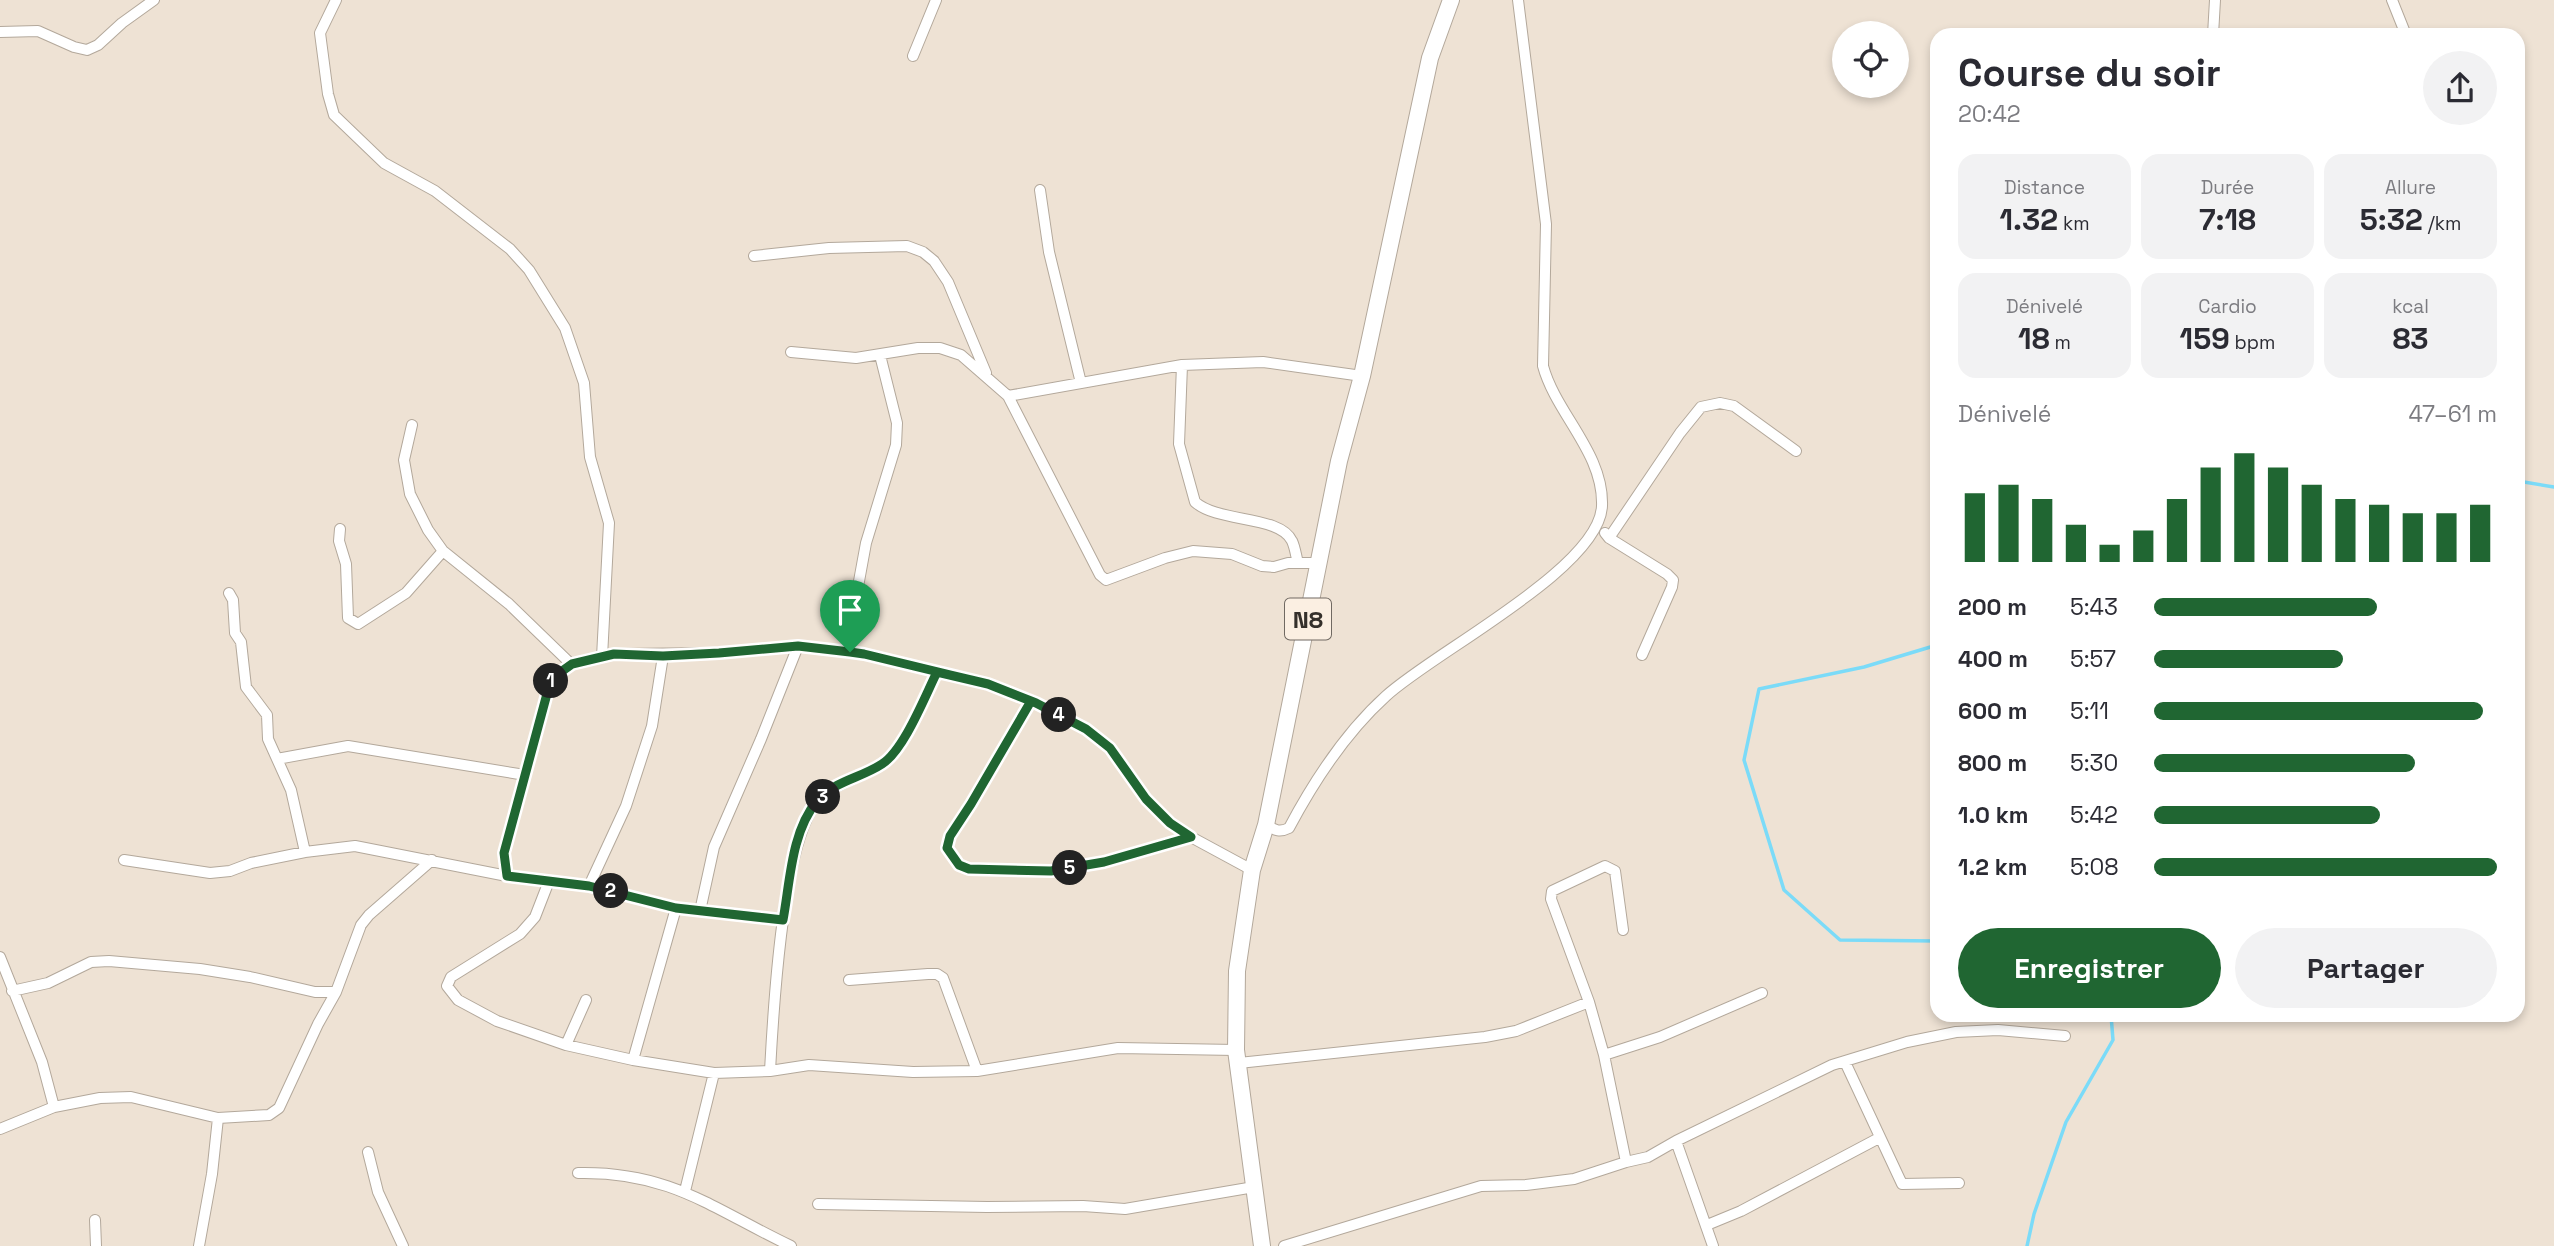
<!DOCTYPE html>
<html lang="fr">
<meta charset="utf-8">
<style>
:root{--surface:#fff;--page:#f2f2f3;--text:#2b2b33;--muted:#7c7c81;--accent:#206632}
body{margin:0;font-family:"Space Grotesk",sans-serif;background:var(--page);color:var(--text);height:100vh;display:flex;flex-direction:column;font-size:26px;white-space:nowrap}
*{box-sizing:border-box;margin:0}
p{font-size:23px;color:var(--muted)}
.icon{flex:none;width:38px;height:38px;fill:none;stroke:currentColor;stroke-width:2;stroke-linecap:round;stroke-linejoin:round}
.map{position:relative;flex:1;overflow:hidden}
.drawer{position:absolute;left:1930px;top:28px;width:595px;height:994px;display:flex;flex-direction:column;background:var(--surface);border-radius:21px;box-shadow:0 4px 10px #0003}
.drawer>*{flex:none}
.buttons{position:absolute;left:1832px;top:21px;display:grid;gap:14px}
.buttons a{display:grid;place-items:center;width:77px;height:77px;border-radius:50%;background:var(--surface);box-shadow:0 4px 10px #0003;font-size:35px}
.pin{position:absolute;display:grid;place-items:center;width:60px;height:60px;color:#fff;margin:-72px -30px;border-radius:50% 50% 50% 0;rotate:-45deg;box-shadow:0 0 7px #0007}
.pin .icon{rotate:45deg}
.km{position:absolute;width:35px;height:35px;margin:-18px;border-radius:50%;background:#222;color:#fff;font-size:19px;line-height:35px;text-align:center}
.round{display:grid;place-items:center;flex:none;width:74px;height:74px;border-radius:37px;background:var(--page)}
.summary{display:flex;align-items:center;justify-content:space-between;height:119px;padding:0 28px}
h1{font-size:38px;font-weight:800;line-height:52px}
.figures{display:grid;grid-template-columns:repeat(3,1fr);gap:10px;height:119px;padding:7px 28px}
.figures div{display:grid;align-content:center;border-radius:18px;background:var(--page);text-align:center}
.figures b{font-size:30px;font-weight:800}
.figures small{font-size:19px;font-weight:400}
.figures p{font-size:19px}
.chart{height:196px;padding:14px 28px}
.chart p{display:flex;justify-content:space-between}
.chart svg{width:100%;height:126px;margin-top:7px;stroke:var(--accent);stroke-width:6}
.action{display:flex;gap:14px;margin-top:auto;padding:14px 28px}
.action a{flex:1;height:80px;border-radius:42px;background:var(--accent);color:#fff;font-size:28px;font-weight:800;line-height:80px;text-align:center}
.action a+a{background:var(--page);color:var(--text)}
ul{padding:0 28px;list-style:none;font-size:23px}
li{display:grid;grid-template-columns:112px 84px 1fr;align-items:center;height:52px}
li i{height:18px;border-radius:9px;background:var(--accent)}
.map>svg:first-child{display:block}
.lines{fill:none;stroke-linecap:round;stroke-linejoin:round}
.stream{stroke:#7bdbf8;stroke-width:3.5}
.minor-casing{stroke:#b3a89b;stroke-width:12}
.trunk-casing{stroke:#b3a89b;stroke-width:18}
.minor{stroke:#fff;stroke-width:10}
.trunk{stroke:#fff;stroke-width:16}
.route-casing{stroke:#fff;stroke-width:14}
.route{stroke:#206632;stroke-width:9}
.labels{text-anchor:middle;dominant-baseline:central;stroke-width:5;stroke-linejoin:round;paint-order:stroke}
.shield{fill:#fbefe2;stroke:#706962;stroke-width:2}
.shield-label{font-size:24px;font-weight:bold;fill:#35302b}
</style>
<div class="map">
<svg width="2554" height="1246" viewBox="0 0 2554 1246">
<rect width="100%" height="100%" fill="#eee2d4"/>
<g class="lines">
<path class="stream" d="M2518 481 2554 487
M1937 645 1864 667 1759 689 1744 760 1784 890 1840 940 1937 941
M2027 1246 2034 1214 2066 1122 2113 1040 2111 1015"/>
<g class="minor-casing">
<path id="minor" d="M336 0 320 33 328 94 334 115 384 163 435 191 510 249 529 270 565 328 584 383 590 457 609 523 602 657
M2392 0 2406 35
M0 32 38 31 74 47 87 50 98 45 122 23 154 0
M2213 35 2215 0
M913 56 936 0
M1040 190 1049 252 1081 383
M754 256 829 248 907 246 923 252 934 261 948 282 986 373
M791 352 856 358 918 348H940L961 355 1008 396 1182 365 1263 362 1362 376
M1182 365 1179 444 1195 502C1218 523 1280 515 1292 541 1295 547 1296 556 1298 563
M1008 396 1100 575 1106 580 1165 558 1193 551 1232 554 1262 566 1274 567 1288 563H1318
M412 425 404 460 410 494 428 530 443 551 509 604 571 664
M340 529 339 541 346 564 348 618 358 624 406 593 443 551
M1605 533 1609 538 1667 574 1673 580 1672 587 1642 655
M1609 538 1680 433 1701 407 1720 403 1734 406 1796 451
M229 593 233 600 235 633 241 642 246 687 267 715 268 739 291 790 305 852
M850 652 855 603 866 543 896 445 897 423 880 355
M1031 701 971 804 950 836 947 848 959 865 969 869 1051 871 1104 862 1191 837
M277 759 348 746 525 775
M1266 825C1275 830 1279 833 1289 828 1315 779 1345 733 1386 696 1432 653 1599 569 1602 506 1604 453 1556 414 1543 366L1546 224 1518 0
M124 860 210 873 230 871 251 863 305 852 355 846 507 876
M549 881 535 917 520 934 451 977 447 986 458 1000 497 1021 566 1045 633 1060 714 1073 770 1071 809 1065 913 1072 977 1071 1118 1048 1236 1050
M589 886 626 806 652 726 663 656
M676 908 783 920
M700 911 714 847 761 739 798 646
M0 957 42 1062 54 1107
M849 980 928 974H937L943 978 977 1071
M12 991 48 983 91 962 109 961 200 969 250 977 315 992H336
M566 1045 586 1000
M1604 1055 1660 1037 1762 993
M633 1060 676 908 589 886 507 876 504 853 551 679 571 664 614 654 719 653 798 646 865 654 988 684 1036 703 1086 729 1110 748 1146 799 1170 823 1191 837 1252 870
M1845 1062 1902 1184 1959 1183
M1239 1063 1485 1037 1516 1031 1589 1002
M770 1071C773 1015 782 837 819 800 837 781 863 778 883 763 905 748 925 696 937 672
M0 1129 54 1107 100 1098 131 1097 218 1118 269 1115 279 1108 318 1024 336 992 361 925 369 915 432 860
M1676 1141 1832 1065 1907 1042 1956 1032 1998 1030 2065 1036
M368 1152 378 1192 403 1246
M1626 1162 1648 1157 1676 1141 1713 1246
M578 1173C670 1171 713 1209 791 1246
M685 1191 714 1073
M818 1204 987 1207 1083 1206 1125 1209 1254 1187
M95 1220 96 1246
M1707 1225 1741 1211 1879 1138
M199 1246 212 1174 218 1118
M1284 1246 1481 1186 1526 1185 1574 1179 1626 1162 1604 1055 1589 1002 1551 899 1552 891 1605 866 1615 871 1623 930"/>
</g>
<g class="trunk-casing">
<path id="trunk" d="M1262 1246 1236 1050 1237 971 1252 870 1266 825 1339 461 1362 376 1430 58 1451 0"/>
</g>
<use href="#minor" class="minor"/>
<use href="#trunk" class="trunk"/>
</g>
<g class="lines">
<g class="route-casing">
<path id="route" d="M850 652 798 646 719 653 663 656 614 654 572 664 551 679 504 853 507 876 589 886 676 908 783 920C790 883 791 832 817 801 834 781 861 778 882 764 904 750 925 696 937 672L988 684 1031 701 1036 703 1086 729 1110 748 1146 799 1170 823 1191 837 1104 862 1051 871 969 869 959 865 947 848 950 836 971 804 1031 701 988 684 864 654 850 652"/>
</g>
<use href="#route" class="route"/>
</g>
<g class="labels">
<rect class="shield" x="1285" y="598.5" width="46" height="41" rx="5"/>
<g class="shield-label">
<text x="1308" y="619">N8</text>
</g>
</g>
</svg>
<div class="buttons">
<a><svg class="icon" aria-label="locate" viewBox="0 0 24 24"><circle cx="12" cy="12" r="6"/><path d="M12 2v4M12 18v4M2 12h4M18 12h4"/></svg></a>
</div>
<div class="pin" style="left:850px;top:652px;background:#1e9e55"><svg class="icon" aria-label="arrive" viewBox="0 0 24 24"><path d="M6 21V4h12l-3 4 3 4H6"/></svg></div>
<b class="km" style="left:551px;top:681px">1</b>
<b class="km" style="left:611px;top:891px">2</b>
<b class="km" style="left:823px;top:797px">3</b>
<b class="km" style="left:1059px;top:715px">4</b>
<b class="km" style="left:1070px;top:868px">5</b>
<section class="drawer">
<div class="summary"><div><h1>Course du soir</h1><p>20:42</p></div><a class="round"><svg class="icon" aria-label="share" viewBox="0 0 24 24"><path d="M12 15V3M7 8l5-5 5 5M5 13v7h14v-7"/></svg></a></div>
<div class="figures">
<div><p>Distance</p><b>1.32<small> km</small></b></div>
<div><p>Durée</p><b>7:18</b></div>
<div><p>Allure</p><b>5:32<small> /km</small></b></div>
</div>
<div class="figures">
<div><p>Dénivelé</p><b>18<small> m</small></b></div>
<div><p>Cardio</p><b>159<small> bpm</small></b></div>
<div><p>kcal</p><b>83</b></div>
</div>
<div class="chart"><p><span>Dénivelé</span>47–61 m</p>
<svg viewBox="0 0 160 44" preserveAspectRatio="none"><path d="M5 44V20M15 44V17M25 44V22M35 44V31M45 44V38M55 44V33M65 44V22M75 44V11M85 44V6M95 44V11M105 44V17M115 44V22M125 44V24M135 44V27M145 44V27M155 44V24"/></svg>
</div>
<ul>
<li><b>200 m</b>5:43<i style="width:65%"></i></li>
<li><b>400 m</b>5:57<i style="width:55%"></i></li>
<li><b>600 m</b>5:11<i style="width:96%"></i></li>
<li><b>800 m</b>5:30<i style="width:76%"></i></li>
<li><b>1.0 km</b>5:42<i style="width:66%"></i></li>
<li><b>1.2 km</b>5:08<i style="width:100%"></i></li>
</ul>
<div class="action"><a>Enregistrer</a><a>Partager</a></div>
</section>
</div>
